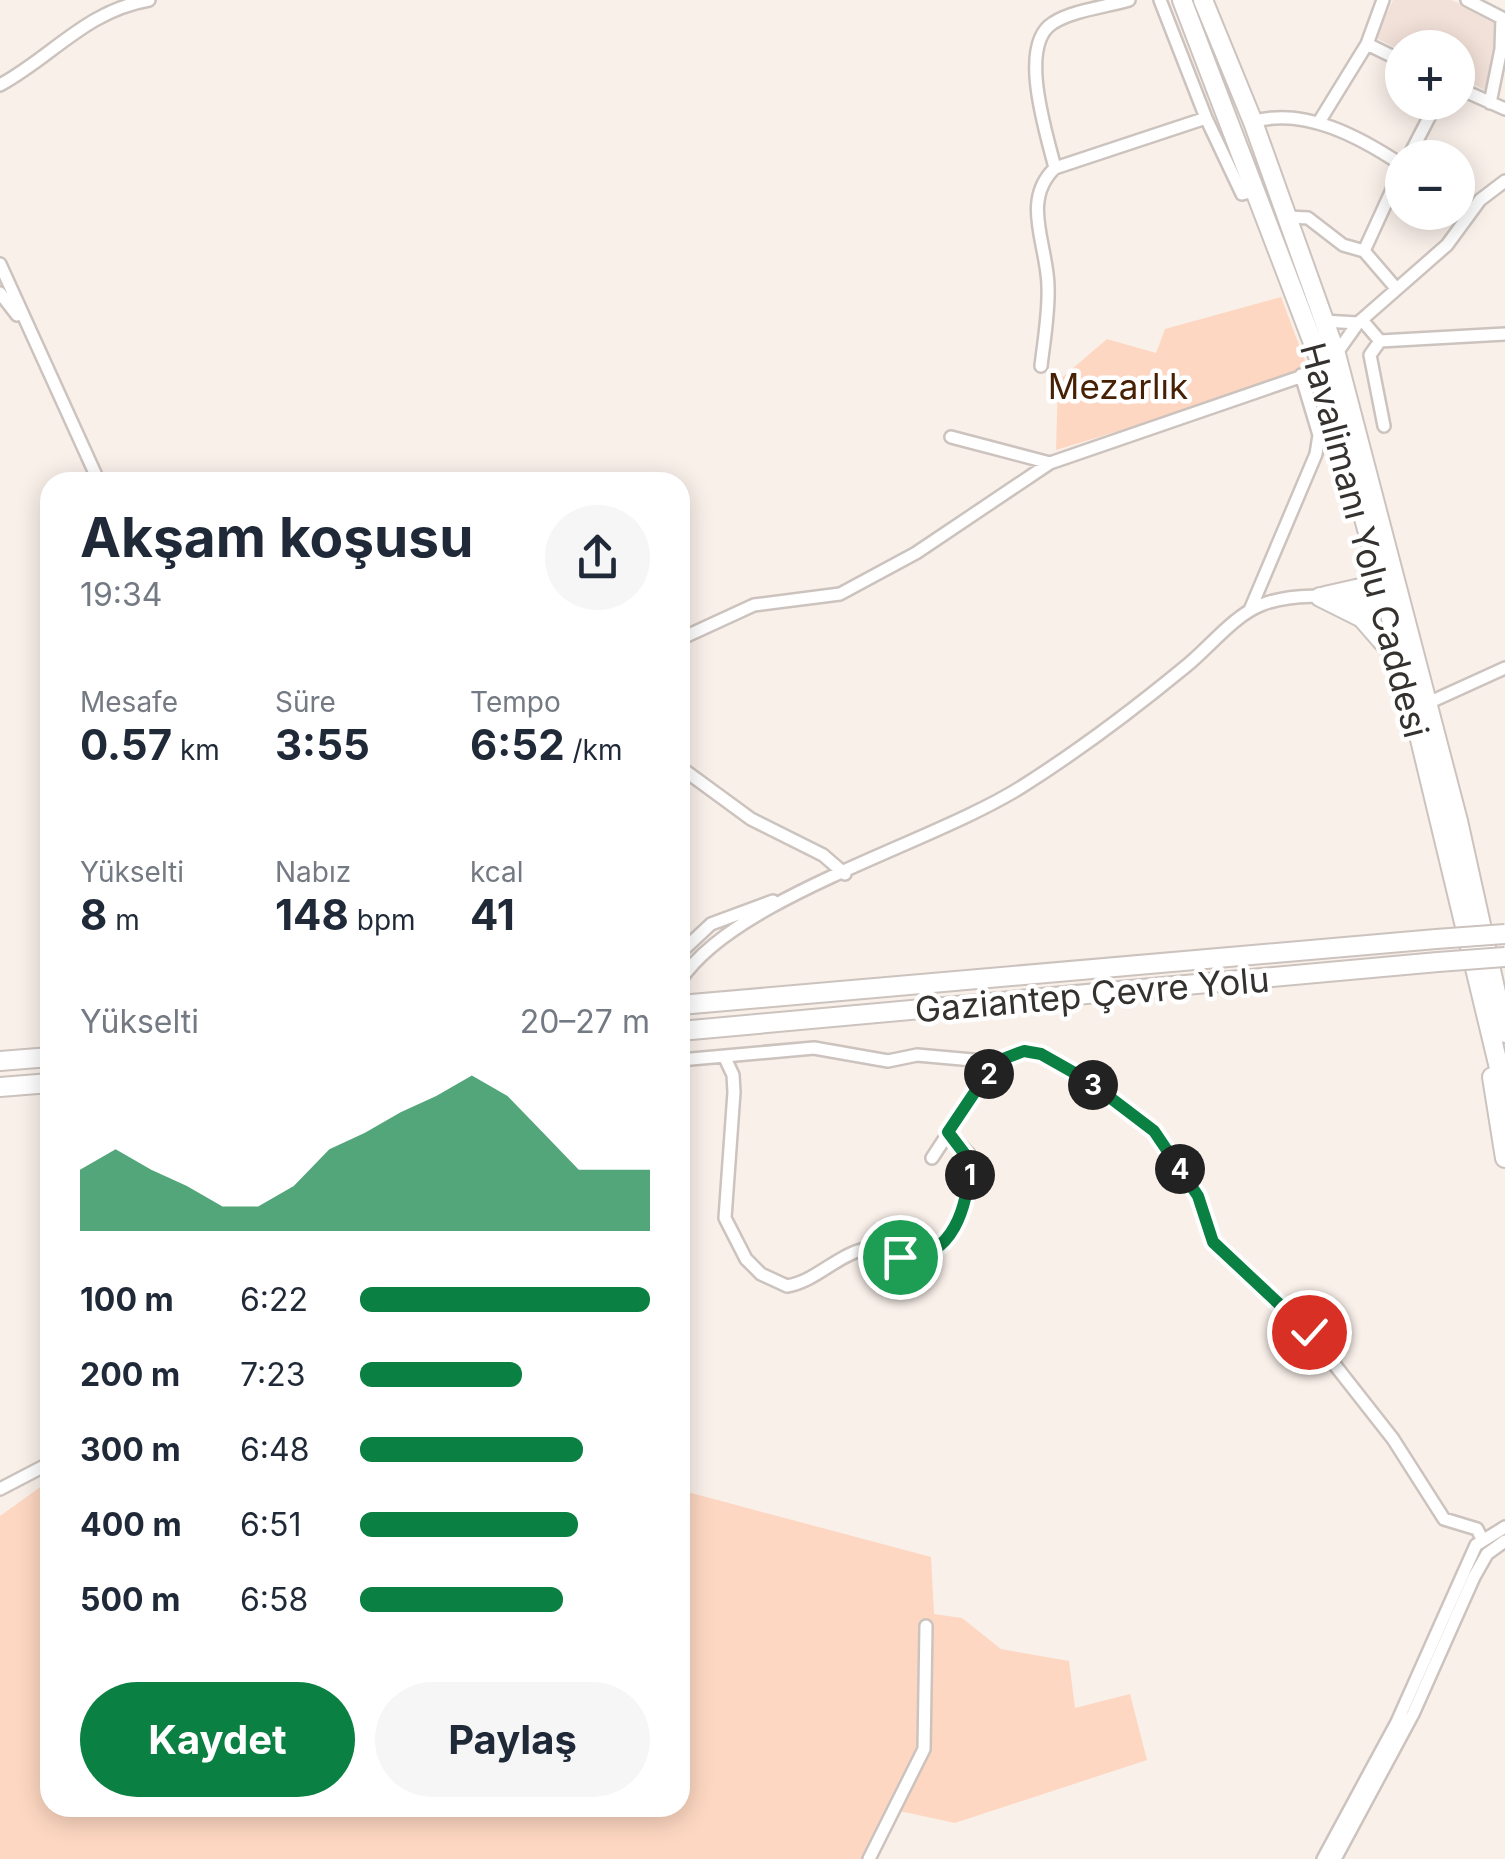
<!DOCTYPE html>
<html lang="tr">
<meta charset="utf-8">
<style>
:root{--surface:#fff;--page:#f6f6f7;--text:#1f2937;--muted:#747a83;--accent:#0b8043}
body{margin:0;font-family:Inter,sans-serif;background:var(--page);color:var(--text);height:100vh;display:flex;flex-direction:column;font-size:38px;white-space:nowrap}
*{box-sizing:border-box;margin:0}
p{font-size:32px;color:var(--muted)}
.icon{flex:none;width:55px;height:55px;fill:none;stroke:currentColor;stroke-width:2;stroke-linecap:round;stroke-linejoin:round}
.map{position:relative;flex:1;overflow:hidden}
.details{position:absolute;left:40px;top:472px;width:650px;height:1345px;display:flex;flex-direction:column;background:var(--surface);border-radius:30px;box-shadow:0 5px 25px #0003}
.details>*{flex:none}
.tools{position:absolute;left:1385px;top:30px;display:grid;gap:20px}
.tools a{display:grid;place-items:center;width:90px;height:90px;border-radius:50%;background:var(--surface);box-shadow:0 5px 25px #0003;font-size:50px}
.pin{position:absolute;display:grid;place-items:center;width:85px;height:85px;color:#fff;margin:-42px;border:5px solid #fff;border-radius:50%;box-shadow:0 2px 10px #0007}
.km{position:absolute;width:50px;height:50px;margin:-25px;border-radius:50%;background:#222;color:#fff;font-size:28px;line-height:50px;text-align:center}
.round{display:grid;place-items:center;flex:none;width:105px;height:105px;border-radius:52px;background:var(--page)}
.summary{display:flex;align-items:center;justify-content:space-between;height:170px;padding:0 40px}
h1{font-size:55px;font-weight:700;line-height:75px}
.figures{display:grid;grid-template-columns:repeat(3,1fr);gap:15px;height:170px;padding:10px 40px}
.figures div{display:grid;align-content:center}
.figures b{font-size:42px;font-weight:700}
.figures small{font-size:28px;font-weight:400}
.figures p{font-size:28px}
.chart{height:280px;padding:20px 40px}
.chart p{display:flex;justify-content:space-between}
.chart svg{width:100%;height:180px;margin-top:10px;fill:var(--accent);opacity:.7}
.primary-button{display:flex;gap:20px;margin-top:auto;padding:20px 40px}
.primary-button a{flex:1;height:115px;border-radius:60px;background:var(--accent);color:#fff;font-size:40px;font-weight:700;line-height:115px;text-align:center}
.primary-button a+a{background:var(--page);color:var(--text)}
ul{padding:0 40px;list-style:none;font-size:32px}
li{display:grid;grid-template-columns:160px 120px 1fr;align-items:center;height:75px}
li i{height:25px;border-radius:12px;background:var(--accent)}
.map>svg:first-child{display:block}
.built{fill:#f2e1d8}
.green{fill:#fdd7c1}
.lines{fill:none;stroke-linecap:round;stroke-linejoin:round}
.minor-casing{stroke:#ccc3be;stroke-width:16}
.highway-casing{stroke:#ccc3be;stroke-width:22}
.minor{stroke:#fff;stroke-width:11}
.highway{stroke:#fff;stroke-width:18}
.highway-bridge-casing{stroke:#ccc3be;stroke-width:22;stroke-linecap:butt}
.highway-bridge{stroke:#fff;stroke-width:18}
.route-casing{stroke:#fff;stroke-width:20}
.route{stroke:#0b8043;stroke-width:12}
.labels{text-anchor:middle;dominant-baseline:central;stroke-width:9;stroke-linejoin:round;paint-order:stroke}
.park-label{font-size:35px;fill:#482104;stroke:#fff}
.street-label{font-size:35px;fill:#34312e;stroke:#fff}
</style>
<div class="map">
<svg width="1505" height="1859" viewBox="0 0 1505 1859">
<rect width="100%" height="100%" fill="#faf0ea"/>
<path class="built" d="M1393 0H1451L1495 18 1497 45 1485 90 1458 77V48L1402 51 1376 38Z"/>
<path class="green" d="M1281 297 1307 366 1231 397 1056 450 1058 381 1107 339 1156 353 1165 329Z
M50 1480V1808H680V1490L931 1557 934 1614 962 1618 1001 1649 1069 1661 1075 1708 1130 1694 1147 1760 955 1823 890 1809 867 1846 865 1859H0V1516Z"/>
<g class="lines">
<g class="minor-casing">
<path id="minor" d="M1160 0 1206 118 1242 194 1258 190
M1467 0 1502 18 1501 49 1490 103
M1367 44 1402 61
M0 85C53 56 86 11 149 0
M1458 88 1505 109
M1253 122C1303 106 1360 137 1402 165
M1319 122 1367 44 1383 0
M1408 158 1437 102
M1055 168C1047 135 1017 45 1053 23 1073 10 1106 7 1129 0
M1288 217 1308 218 1343 245 1364 251 1395 287
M1364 251 1402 168
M0 264 99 482
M0 293 17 315
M1362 320 1380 341 1505 334
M1323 321 1358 323
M1380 341 1370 355 1384 426
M1336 354 1358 323 1447 245 1480 200 1505 181
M1041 366C1044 340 1049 313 1048 287 1048 246 1020 201 1055 168L1206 118
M951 437 1050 463
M1353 605 1393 613
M1250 610 1316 454 1319 435 1301 375
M680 639 754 605 840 594 916 553 1050 463 1323 369
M1428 703 1505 668
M680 767 751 819 823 855 845 874
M680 953 711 924 773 901
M680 981C735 896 936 843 1026 784 1081 749 1134 709 1185 667 1209 648 1233 616 1261 605 1301 589 1347 599 1389 602
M725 1058 733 1075 734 1092 725 1218 746 1259 761 1274 787 1286C816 1281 836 1256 864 1249 879 1246 894 1257 910 1258 956 1258 975 1191 969 1154L948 1132
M680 1060 814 1048 888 1061 917 1055 995 1062 1024 1051 1041 1054 1087 1080 1154 1131 1197 1196 1213 1242 1309 1332 1393 1439 1444 1519 1477 1529 1482 1539
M932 1158 995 1062
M0 1489 50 1463
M869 1859 924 1749 926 1626
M1323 1859 1397 1722 1476 1545 1505 1527
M1335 1859 1413 1714 1474 1577 1487 1554 1505 1541"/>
</g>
<g class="highway-casing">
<path id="highway" d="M1182 0 1323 369 1387 602 1505 1093
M1203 0 1253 122 1336 354 1458 821 1505 1033
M1325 596 1365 587 1370 580V561
M1320 597 1362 618 1396 657
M680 1005 1436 939
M680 1031 1438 962
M0 1061 50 1057
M1492 1077 1505 1158
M0 1087 50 1083"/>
</g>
<use href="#minor" class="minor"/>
<use href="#highway" class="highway"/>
<g class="highway-bridge-casing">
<path id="highway-bridge" d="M1436 939 1505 934
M1438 962 1505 957"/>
</g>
<use href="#highway-bridge" class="highway-bridge"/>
</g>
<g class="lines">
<g class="route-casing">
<path id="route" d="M900 1257C954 1261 968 1205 970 1161L948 1132 995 1062 1024 1051 1041 1054 1087 1080 1154 1131 1198 1196 1213 1242 1309 1332"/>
</g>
<use href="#route" class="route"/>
</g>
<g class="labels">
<g class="park-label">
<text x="1118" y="386">Mezarlık</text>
</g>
<g class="street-label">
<text transform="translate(1365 540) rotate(75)">Havalimanı Yolu Caddesi</text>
<text transform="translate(1092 994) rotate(-5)">Gaziantep Çevre Yolu</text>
</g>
</g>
</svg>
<div class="tools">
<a>+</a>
<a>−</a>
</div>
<div class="pin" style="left:900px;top:1257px;background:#1e9e55"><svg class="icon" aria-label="arrive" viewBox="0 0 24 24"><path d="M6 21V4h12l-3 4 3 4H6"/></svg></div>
<div class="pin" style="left:1309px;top:1332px;background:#d93025"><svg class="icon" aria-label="check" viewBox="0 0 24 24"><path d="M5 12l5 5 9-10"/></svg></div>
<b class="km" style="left:970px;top:1175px">1</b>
<b class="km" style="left:989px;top:1074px">2</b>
<b class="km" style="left:1093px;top:1085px">3</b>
<b class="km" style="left:1180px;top:1169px">4</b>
<section class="details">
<div class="summary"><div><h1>Akşam koşusu</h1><p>19:34</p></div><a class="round"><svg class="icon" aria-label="share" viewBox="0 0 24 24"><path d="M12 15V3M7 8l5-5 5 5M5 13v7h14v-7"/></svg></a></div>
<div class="figures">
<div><p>Mesafe</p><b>0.57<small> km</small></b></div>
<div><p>Süre</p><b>3:55</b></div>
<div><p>Tempo</p><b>6:52<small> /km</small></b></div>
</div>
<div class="figures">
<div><p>Yükselti</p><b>8<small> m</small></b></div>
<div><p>Nabız</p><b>148<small> bpm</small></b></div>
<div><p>kcal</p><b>41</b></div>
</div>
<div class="chart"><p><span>Yükselti</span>20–27 m</p>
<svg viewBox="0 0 160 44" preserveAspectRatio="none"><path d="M0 44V29L10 24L20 29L30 33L40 38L50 38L60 33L70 24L80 20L90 15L100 11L110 6L120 11L130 20L140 29L150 29L160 29V44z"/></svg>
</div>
<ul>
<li><b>100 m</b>6:22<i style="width:100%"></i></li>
<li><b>200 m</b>7:23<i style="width:56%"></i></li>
<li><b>300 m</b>6:48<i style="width:77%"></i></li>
<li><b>400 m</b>6:51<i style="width:75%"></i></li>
<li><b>500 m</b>6:58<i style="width:70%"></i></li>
</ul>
<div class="primary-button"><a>Kaydet</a><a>Paylaş</a></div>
</section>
</div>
